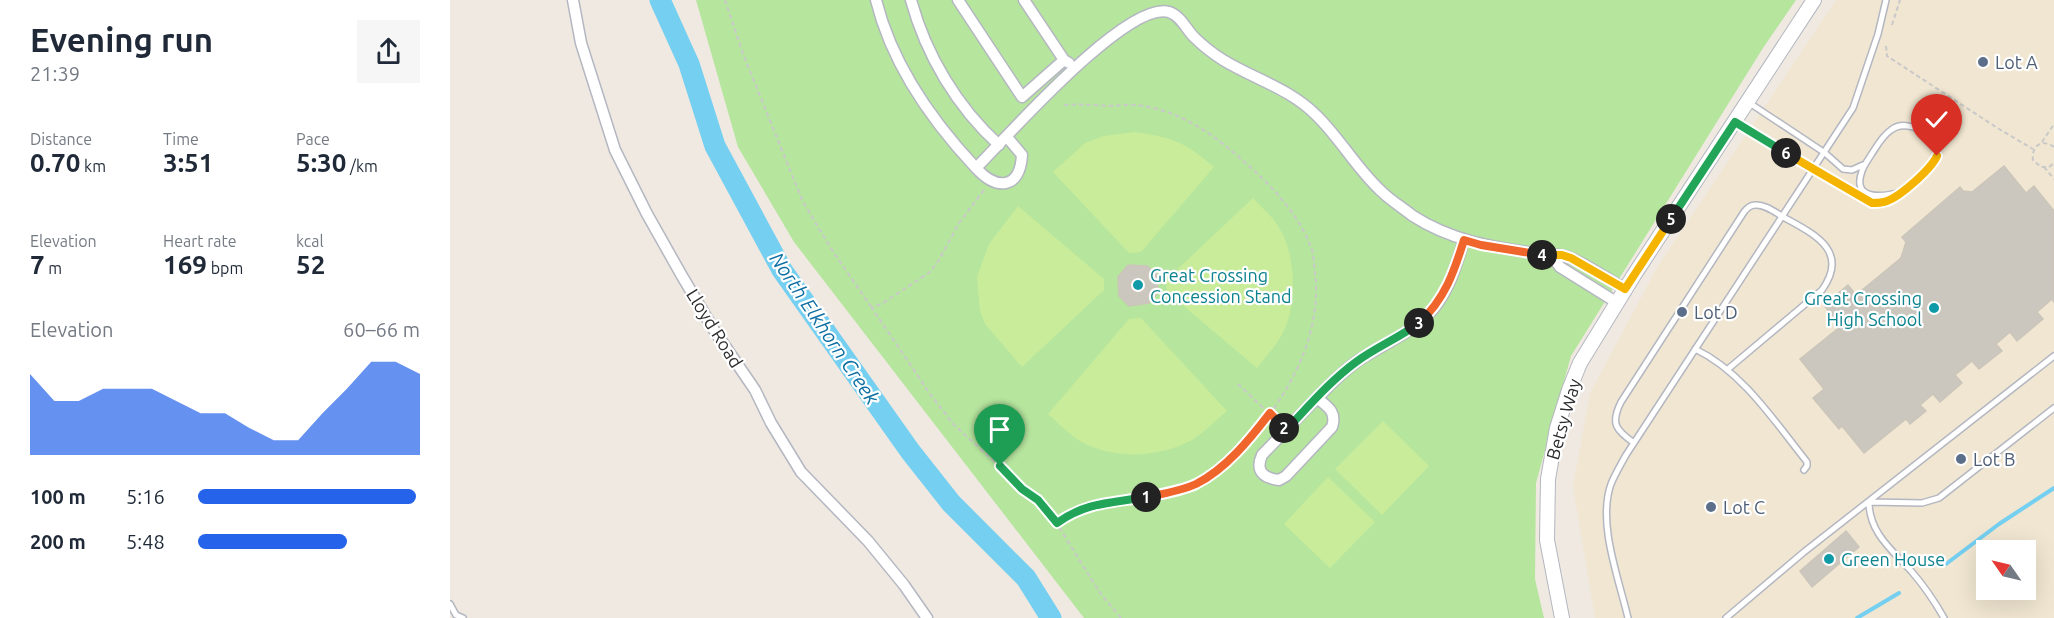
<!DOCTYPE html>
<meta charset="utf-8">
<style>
:root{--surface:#fff;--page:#f6f6f7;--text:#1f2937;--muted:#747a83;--accent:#2563eb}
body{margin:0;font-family:Ubuntu,sans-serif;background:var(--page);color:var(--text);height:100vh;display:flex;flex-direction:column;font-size:22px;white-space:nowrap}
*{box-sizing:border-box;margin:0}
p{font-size:20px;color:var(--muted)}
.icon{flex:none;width:33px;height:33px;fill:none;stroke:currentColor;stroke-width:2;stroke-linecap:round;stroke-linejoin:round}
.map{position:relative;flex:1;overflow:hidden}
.details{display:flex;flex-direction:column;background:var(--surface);width:450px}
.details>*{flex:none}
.needle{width:39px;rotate:304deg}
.fabs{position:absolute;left:1526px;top:540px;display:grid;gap:12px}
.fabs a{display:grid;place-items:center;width:60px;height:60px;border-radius:0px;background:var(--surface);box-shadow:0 6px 24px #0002;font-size:30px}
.pin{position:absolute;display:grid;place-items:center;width:51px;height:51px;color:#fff;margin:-62px -26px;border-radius:50% 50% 50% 0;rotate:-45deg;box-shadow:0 0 6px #0007}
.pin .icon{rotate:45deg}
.km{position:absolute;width:30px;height:30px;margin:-15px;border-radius:50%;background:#222;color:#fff;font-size:16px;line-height:30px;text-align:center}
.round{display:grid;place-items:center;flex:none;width:63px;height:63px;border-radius:0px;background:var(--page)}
.headline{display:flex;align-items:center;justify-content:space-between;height:102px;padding:0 30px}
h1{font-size:33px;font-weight:700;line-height:45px}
.figures{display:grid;grid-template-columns:repeat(3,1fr);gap:9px;height:102px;padding:6px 30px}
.figures div{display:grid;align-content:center}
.figures b{font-size:26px;font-weight:700}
.figures small{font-size:16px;font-weight:400}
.figures p{font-size:16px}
.chart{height:168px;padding:12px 30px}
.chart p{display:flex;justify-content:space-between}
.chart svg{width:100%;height:108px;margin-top:6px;fill:var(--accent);opacity:.7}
ul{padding:0 30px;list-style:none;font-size:20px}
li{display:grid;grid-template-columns:96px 72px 1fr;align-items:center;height:45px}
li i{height:15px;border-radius:8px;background:var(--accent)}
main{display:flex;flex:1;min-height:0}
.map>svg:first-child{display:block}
.education{fill:#f0e6d1;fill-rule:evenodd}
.grass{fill:#b6e59e}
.pitch{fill:#c9ec9a}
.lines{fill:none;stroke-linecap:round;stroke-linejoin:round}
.stream{stroke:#75cff0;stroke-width:4}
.river{stroke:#75cff0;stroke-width:21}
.building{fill:#cbc7bf;stroke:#cbc5ba;stroke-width:1.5}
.service-casing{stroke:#b4b7c1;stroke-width:8}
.minor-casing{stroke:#b4b7c1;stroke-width:13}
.tertiary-casing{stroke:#b4b7c1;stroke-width:16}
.path{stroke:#c9c9c9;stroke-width:2;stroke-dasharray:4.5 3;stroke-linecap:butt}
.service{stroke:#fff;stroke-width:5}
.minor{stroke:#fff;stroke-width:10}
.tertiary{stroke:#fff;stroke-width:14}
.split-1-casing{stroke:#fff;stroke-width:12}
.split-2-casing{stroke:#fff;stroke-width:12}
.split-3-casing{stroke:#fff;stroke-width:12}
.split-4-casing{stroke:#fff;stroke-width:12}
.split-5-casing{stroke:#fff;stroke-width:12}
.split-6-casing{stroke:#fff;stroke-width:12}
.split-7-casing{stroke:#fff;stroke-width:12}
.split-1{stroke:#22a559;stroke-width:8}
.split-2{stroke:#f0652b;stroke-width:8}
.split-3{stroke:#22a559;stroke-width:8}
.split-4{stroke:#f0652b;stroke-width:8}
.split-5{stroke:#f5b400;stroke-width:8}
.split-6{stroke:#22a559;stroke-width:8}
.split-7{stroke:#f5b400;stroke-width:8}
.service-dot{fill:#5c6f8a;stroke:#fff;stroke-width:2}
.culture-dot{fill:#0f9aa8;stroke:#fff;stroke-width:2}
.labels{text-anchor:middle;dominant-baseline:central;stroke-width:4.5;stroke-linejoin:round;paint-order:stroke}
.service-label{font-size:18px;fill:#4e5e75;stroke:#fff;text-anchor:start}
.culture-label{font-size:18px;fill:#0d838f;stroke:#fff;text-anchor:start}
.street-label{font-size:18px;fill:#2e2e2e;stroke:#fff}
.water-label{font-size:20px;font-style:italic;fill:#0d6fa3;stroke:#fff}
</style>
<main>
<section class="details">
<div class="headline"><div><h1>Evening run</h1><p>21:39</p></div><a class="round"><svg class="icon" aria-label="share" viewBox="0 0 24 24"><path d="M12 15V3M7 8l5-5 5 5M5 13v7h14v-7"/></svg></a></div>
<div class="figures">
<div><p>Distance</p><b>0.70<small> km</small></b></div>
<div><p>Time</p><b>3:51</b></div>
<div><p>Pace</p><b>5:30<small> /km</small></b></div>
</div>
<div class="figures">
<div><p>Elevation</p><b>7<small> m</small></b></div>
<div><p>Heart rate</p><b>169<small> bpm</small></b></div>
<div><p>kcal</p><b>52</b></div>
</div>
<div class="chart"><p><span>Elevation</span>60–66 m</p>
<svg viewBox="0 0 160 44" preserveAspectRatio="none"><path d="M0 44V11L10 22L20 22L30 17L40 17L50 17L60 22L70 27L80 27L90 33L100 38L110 38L120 27L130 17L140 6L150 6L160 11V44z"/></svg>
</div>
<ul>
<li><b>100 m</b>5:16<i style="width:98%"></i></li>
<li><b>200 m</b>5:48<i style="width:67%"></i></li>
</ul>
</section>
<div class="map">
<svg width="1604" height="618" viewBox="0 0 1604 618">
<rect width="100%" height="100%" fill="#efe9e1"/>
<path class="education" d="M1386 0H1604V618H1145L1123 487 1140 393 1208 266ZM1536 550H1575V590H1536Z"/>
<path class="grass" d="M246 0H1346L1313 48 1121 356 1086 483 1085 579 1094 618H634L344 242 288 147Z"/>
<path class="pitch" d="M685 132C725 138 734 142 764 167L691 252 679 253 603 172 635 143 654 136Z
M803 198C811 207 822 216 828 226 847 254 848 310 830 338 823 349 815 358 807 368L717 292 716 280Z
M568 206 654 279V290L572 367 535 324 530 311 527 277 539 244Z
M691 318 777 411C766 420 754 433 742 440 708 458 663 460 630 441 619 434 608 423 598 414L679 319Z
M933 421 979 466 932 515 885 469Z
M878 477 925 522 880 568 834 524Z"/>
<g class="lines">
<path class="stream" d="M1496 564 1549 524 1604 488
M1407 618 1449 593"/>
<path class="river" d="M210 0 239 64 265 146 332 270 460 451 501 503 576 578 601 618"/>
</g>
<path class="building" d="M1554 166 1576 193 1584 186 1604 211V302L1602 299 1587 312 1593 319 1567 341 1560 332 1546 344 1552 351 1529 369 1522 361 1505 375 1512 383 1490 402 1483 394 1470 405 1476 411 1460 424 1456 419 1414 453 1392 426 1389 429 1363 398 1374 389 1350 359 1391 326 1374 305 1398 285 1406 295 1451 258 1456 242 1452 237 1510 187 1513 191 1522 192Z
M678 265 697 266 707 274 708 293 699 303 679 306 669 296 668 277Z
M1396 531 1409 547 1362 587 1350 571Z"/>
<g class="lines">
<g class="service-casing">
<path id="service" d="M1298 102 1375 153 1393 169 1402 170 1413 165
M1285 122 1422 203C1428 203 1435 203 1440 200 1451 194 1485 168 1487 156 1488 149 1484 141 1478 136 1473 131 1466 127 1458 126 1452 125 1446 126 1441 130 1432 136 1427 146 1421 155 1418 160 1414 165 1412 171 1401 201 1433 197 1451 192
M1245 349C1292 371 1325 422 1357 462V466L1354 470
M1184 443C1166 430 1160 424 1171 402L1294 212C1297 208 1300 205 1305 205 1315 204 1326 213 1335 218 1364 234 1400 251 1372 290L1278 369
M1419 502C1419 533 1443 551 1462 572 1474 586 1485 602 1494 618
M1421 502 1472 503 1489 498 1604 408
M0 604 6 615 13 618
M1178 618C1169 579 1147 523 1161 484 1165 474 1171 464 1176 455L1403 108 1428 34 1436 0
M1276 618 1354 552 1604 356"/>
</g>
<g class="minor-casing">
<path id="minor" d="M123 0 131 43 165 150 197 214 232 276 264 330 305 390 321 423 351 472 418 541 454 585 477 618
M426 0C442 65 481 120 526 168 557 137 677 0 719 12 731 16 736 29 744 37 753 46 762 53 773 60 804 79 839 88 866 115 890 138 906 168 931 191 940 200 953 208 963 216 1000 240 1041 247 1084 253 1094 255 1105 254 1115 256 1132 261 1159 280 1175 289
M461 0C476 55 507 107 549 145
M508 0 572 97 614 60
M574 0 614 60 619 63
M526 168C547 191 570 189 572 155L557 137
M1102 256 1110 267 1166 302
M867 398C878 407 887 412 882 427L836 476 829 480C813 478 805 471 812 455L861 404C876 389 891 372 909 360 936 342 968 331 987 304 1001 285 1007 262 1014 240"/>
</g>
<g class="tertiary-casing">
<path id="tertiary" d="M1112 618 1097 540 1098 479 1107 428 1119 390 1130 363 1184 275 1364 0"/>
</g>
<path class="path" d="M275 0 293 54 353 202 382 250 422 308
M1442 25 1450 0
M1436 46 1437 56 1549 129 1583 149
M1592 142 1604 124
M1604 147C1592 138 1581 146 1583 160L1591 167H1599L1604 163
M1594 167 1604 179
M534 190 509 223 489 260 480 272 433 303 422 308 480 394 504 425 599 511 650 593 671 618
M788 384 828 422
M607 523C650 492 700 505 746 484 760 477 775 465 786 454 832 407 873 341 865 273 864 266 864 257 862 250 851 218 825 189 800 167 767 137 732 110 686 105 677 104 668 106 659 106 643 105 629 104 613 105"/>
<use href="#service" class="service"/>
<use href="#minor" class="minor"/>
<use href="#tertiary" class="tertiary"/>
</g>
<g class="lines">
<g class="split-1-casing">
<path id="split-1" d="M550 466 572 489 588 500 607 523C636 502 662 503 696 497"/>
</g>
<g class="split-2-casing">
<path id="split-2" d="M696 497C712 494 731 491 746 484 776 469 800 439 820 413L834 428"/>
</g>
<g class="split-3-casing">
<path id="split-3" d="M834 428 836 430C858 407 880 381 906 362 926 347 949 338 969 323"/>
</g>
<g class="split-4-casing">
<path id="split-4" d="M969 323C995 299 1004 272 1014 240L1031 245 1092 255"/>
</g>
<g class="split-5-casing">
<path id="split-5" d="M1092 255H1112L1121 258 1175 289 1221 219"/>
</g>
<g class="split-6-casing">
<path id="split-6" d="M1221 219 1285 122 1336 153"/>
</g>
<g class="split-7-casing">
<path id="split-7" d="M1336 153 1422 203C1427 203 1432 203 1437 201 1451 196 1481 169 1487 156"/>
</g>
<use href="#split-1" class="split-1"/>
<use href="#split-2" class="split-2"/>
<use href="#split-3" class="split-3"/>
<use href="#split-4" class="split-4"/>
<use href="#split-5" class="split-5"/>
<use href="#split-6" class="split-6"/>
<use href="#split-7" class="split-7"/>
</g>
<g class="service-dot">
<circle cx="1533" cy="62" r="6"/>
<circle cx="1232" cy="312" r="6"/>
<circle cx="1511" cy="459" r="6"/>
<circle cx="1261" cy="507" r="6"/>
</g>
<g class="culture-dot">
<circle cx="688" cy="285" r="6"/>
<circle cx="1484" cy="308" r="6"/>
<circle cx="1379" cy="559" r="6"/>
</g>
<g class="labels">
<g class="service-label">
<text x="1545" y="62">Lot A</text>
<text x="1244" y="312">Lot D</text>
<text x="1523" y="459">Lot B</text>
<text x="1273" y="507">Lot C</text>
</g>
<g class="culture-label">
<text x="700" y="275">Great Crossing<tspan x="700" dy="21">Concession Stand</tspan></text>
<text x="1472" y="298" text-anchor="end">Great Crossing<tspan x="1472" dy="21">High School</tspan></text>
<text x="1391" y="559">Green House</text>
</g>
<g class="street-label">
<text transform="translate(265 328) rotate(58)">Lloyd Road</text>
<text transform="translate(1113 419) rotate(-74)">Betsy Way</text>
</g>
<g class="water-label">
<text transform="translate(375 328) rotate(56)">North Elkhorn Creek</text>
</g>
</g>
</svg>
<div class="fabs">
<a><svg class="needle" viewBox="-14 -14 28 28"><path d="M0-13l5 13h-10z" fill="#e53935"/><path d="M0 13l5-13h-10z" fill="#747a83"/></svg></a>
</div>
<div class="pin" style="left:550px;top:466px;background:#1e9e55"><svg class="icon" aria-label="arrive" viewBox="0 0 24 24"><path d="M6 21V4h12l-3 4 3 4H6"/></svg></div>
<div class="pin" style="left:1487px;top:156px;background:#d93025"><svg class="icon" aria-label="check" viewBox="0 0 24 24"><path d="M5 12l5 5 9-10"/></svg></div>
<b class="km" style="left:696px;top:497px">1</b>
<b class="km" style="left:834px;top:428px">2</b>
<b class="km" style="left:969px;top:323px">3</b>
<b class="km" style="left:1092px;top:255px">4</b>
<b class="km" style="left:1221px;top:219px">5</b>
<b class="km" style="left:1336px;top:153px">6</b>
</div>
</main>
